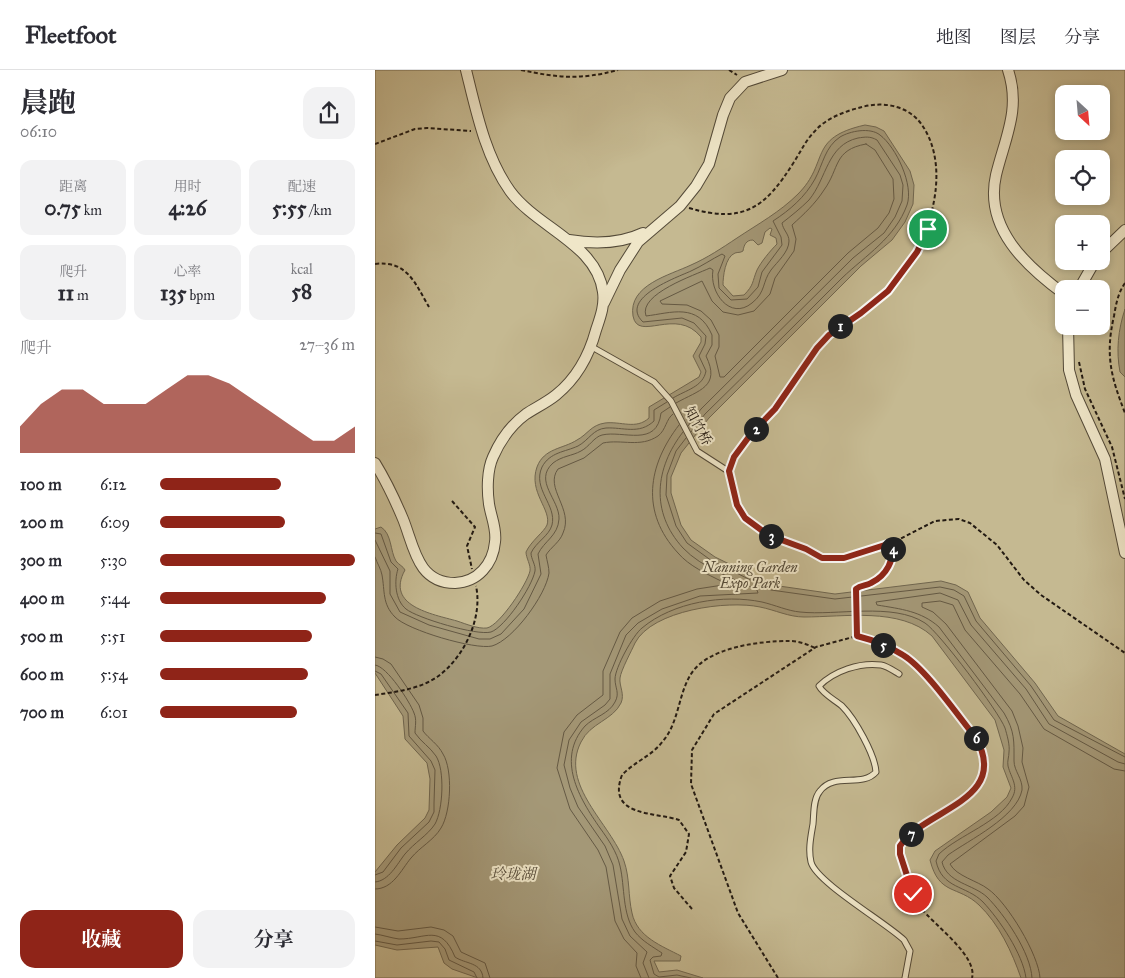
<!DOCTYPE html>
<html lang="zh">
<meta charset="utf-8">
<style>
:root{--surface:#fff;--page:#f2f2f3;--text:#2b2b33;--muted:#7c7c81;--line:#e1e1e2;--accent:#8f2418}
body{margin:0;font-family:"IM FELL Great Primer","Noto Serif SC",serif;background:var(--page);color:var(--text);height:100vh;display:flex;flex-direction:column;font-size:19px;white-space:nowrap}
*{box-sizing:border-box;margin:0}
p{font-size:16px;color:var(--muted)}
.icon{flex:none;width:28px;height:28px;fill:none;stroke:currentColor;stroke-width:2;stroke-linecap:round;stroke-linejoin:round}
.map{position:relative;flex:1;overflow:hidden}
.drawer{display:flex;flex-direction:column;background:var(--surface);width:375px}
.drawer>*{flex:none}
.needle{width:32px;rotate:154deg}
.controls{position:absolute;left:680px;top:15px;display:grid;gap:10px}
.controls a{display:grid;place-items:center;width:55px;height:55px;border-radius:10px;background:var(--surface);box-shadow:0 2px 8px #0003;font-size:25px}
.pin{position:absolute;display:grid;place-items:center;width:42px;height:42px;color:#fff;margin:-21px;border:2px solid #fff;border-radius:50%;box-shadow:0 1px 5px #0007}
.km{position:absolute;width:25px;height:25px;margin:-12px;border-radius:50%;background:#222;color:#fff;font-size:14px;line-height:25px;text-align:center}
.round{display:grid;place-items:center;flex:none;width:52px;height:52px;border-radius:15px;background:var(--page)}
.overview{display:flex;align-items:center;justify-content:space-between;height:85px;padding:0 20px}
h1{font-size:28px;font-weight:700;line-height:38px}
.stats{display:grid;grid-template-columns:repeat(3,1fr);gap:8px;height:85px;padding:5px 20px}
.stats div{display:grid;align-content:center;border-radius:12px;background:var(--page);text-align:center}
.stats b{font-size:21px;font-weight:700}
.stats small{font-size:14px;font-weight:400}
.stats p{font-size:14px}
.chart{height:140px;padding:10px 20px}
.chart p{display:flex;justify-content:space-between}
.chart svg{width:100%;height:90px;margin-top:5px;fill:var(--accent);opacity:.7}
.action{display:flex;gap:10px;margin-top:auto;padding:10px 20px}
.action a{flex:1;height:58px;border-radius:15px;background:var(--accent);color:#fff;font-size:20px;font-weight:700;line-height:58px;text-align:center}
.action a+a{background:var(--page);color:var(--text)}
ul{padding:0 20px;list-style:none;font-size:16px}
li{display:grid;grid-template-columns:80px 60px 1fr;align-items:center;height:38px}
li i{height:12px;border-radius:6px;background:var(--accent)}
header{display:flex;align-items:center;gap:30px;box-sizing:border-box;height:70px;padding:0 25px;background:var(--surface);border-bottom:1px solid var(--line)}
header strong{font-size:24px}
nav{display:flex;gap:28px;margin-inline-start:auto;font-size:18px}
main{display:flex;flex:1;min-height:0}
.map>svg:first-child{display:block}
.green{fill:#c5b991;stroke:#746a52;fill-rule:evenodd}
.water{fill:#a49877;stroke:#70664f;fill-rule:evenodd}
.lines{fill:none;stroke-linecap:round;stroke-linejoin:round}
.shore{stroke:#645944;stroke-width:1}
.lane-casing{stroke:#544a38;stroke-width:7}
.street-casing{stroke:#544a38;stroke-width:12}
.path{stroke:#231a12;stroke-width:2;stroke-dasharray:4 2.5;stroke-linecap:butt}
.lane{stroke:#efe6c8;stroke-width:5}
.street{stroke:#efe6c8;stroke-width:10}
.route-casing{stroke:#fff;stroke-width:10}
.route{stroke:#8f2418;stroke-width:6}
.labels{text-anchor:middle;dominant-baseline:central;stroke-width:4;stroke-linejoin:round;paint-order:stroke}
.street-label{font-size:14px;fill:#231a12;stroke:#efe6c8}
.park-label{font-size:14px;font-style:italic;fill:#544a38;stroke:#efe6c8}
.water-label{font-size:15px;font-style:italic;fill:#574c3a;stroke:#efe6c8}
</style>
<header>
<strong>Fleetfoot</strong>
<nav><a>地图</a><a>图层</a><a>分享</a></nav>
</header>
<main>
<section class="drawer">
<div class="overview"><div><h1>晨跑</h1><p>06:10</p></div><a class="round"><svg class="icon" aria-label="share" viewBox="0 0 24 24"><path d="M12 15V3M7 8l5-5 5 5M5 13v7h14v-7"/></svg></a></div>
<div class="stats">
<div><p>距离</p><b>0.75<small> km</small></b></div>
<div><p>用时</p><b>4:26</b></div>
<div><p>配速</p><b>5:55<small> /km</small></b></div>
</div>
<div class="stats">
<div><p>爬升</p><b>11<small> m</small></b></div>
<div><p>心率</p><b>135<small> bpm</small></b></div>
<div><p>kcal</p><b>58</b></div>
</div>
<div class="chart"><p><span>爬升</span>27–36 m</p>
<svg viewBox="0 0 160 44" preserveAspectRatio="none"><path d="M0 44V31L10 20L20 13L30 13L40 20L50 20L60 20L70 13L80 6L90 6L100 10L110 17L120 24L130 31L140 38L150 38L160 31V44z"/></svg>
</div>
<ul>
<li><b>100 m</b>6:12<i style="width:62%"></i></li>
<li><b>200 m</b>6:09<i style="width:64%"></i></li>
<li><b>300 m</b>5:30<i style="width:100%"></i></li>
<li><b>400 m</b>5:44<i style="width:85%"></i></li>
<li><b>500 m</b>5:51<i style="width:78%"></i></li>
<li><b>600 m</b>5:54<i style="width:76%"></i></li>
<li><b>700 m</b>6:01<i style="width:70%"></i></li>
</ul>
<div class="action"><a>收藏</a><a>分享</a></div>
</section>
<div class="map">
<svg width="750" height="908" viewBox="0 0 750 908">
<rect width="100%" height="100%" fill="#e6d9ab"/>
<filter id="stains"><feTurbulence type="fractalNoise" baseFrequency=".004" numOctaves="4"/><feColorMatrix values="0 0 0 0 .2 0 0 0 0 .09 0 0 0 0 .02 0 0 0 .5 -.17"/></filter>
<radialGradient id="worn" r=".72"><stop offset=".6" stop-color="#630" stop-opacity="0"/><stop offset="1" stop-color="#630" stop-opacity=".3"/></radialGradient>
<path class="green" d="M0 0H750V908H0ZM689 24H726V61H689ZM689 89H726V126H689ZM689 154H726V191H689ZM689 219H726V256H689Z"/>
<path class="water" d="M490 55 501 57 509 61 535 101 539 115 538 134 530 152 517 170 486 196 334 348 306 383 296 407V423L306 455 316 470 340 487 397 515 460 524 566 511 581 515 593 522 605 548 660 613 683 646 750 684V908H646C637 882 624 854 604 835 583 815 564 826 555 790L560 781 616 742 632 727 636 718 628 697 629 680 620 650 557 566C525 537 469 547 429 547 414 547 400 540 385 537 353 530 277 540 260 573 257 580 246 600 245 608 244 616 250 624 246 633 238 650 215 653 206 672 184 715 236 754 249 791 255 808 253 826 257 843 262 867 287 876 306 886L305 891H279L284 902 302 900 328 908H103L77 899 69 893 63 877 22 880 0 875V802L22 775 50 748 54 740 55 709 52 693 30 669 28 646 0 603V459L6 457C17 464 15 481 21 491 24 495 28 496 30 500 10 536 57 544 82 551 91 554 103 559 112 558 125 555 152 514 155 501 156 495 151 488 151 482 156 471 169 462 172 455 177 440 153 422 162 397 169 378 188 379 202 370 213 364 216 355 230 353 246 351 261 360 274 348V337L324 307 326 302 318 286 326 272V267C301 236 263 273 258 246 253 215 295 205 316 195 332 188 347 178 362 168 383 154 405 142 423 124 455 92 432 68 490 55ZM395 158 397 159 395 165 401 168 402 174C395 181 386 192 382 200 377 212 379 215 369 225L358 226 348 215C348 207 350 187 360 183 363 182 365 183 368 181 369 175 371 170 378 170L383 175 387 173 390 162Z
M750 239V307L745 302C741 281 743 260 750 239Z"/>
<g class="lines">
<path class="shore" d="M491 74 500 80 518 109 519 129 514 143 503 158 473 183 349 307H345L340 286 344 277V265L336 250 326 241 312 235 287 234 285 231 327 211 337 231 348 242 363 245 379 241 395 224 400 208 419 181 421 169 417 155C429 144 440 134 449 120 465 98 458 80 491 74Z
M298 328C311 320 328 317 331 301L324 286 330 274 331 266 319 253 307 248 268 252C243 228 303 207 316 201 327 196 337 189 347 184L350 186 343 204 344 218 356 230 372 229 383 217 387 202 407 175 406 167 398 151C415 140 430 127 440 109 448 94 450 77 465 67 475 61 495 57 505 65 521 77 539 115 532 135 520 168 491 185 467 208 422 253 376 299 330 344L316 362
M301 333C324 320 346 317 331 286L337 275V265C323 232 296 243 271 246 263 224 320 205 335 198L338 200C334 222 355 251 377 233 391 222 387 212 396 200 402 192 414 182 414 171 414 164 408 160 407 153 416 146 426 138 434 130 452 108 452 75 483 68 490 67 495 66 502 70L525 105 528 115 527 131 520 147 509 163 478 188 326 339 313 356
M311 368 301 381 292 405 291 425 301 456 312 473 337 491 396 520 460 529 565 517 579 520 589 526 601 551 656 616 679 650 750 687
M0 463 6 464 16 492 23 499C19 511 20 530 31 539 42 548 102 566 116 562 130 557 157 517 160 501 161 495 156 489 156 483 161 472 174 466 177 455 182 435 157 419 167 397 175 382 190 382 203 376 214 370 218 359 231 358 248 357 264 365 279 351V340L292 332
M0 470 15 501V524L25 542 54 555 104 569H115L126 564 149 539 166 504 163 484C169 471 183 466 184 449 185 430 158 411 178 393 187 386 197 386 206 381 214 377 219 367 227 365 248 360 282 378 286 343L295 337
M0 487C2 493 6 499 7 505 10 521 7 534 20 547 32 560 100 580 117 576 138 570 171 525 174 503 174 497 172 491 171 485 176 477 185 472 188 463 199 439 169 418 183 399L209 388 228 373C247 369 265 378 283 366 291 360 291 349 298 344
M0 587 8 589 16 594 44 635 48 648V661C54 669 63 674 68 684 78 700 76 742 66 758 59 770 45 777 36 788 26 800 18 819 0 819
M0 595C12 596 35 632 39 643 42 650 40 656 40 663 46 672 55 677 61 686 70 700 68 740 60 754 53 765 39 773 30 784 22 794 14 811 0 812
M0 601 6 604 33 643 34 666 56 691 60 700 59 733V742L54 752 26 778 8 802 0 805
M0 857 23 861 56 857 69 860 78 866 86 882 110 893 115 908
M0 864C8 865 16 868 24 869 51 869 66 853 80 887 90 894 107 892 108 908
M0 871 22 875 56 871 64 872 70 879 74 890 99 902 102 908
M266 908 261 896 262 883 249 869 240 851 231 797 223 780 195 739 182 698 189 662 202 645 228 625V601L245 562 257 548 285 531 322 519 348 515V512C332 504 314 496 303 483 265 442 273 395 304 355
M274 908 268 893 272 882 255 866 247 849 238 795 230 776 203 737 195 718 189 695 194 670 206 652 230 635 235 629V604L251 565 263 553 287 539 325 526 383 523 382 520C358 508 327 498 308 478 275 442 280 398 308 362
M316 908 302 905 284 907 279 904 275 890 278 887 286 886 287 883C278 877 267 871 260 862 247 844 250 817 245 796 242 782 233 769 225 758 204 728 181 689 210 656 219 647 234 644 240 632 245 623 240 618 240 609 240 598 258 565 267 558 298 532 349 524 387 532 400 535 413 541 425 542 461 546 518 532 550 553 564 562 624 642 630 658 632 665 635 675 634 682 634 687 632 691 633 696 636 708 644 716 637 728 625 752 584 765 564 784L561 791C567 819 591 815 608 832 624 849 648 884 651 908
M657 908C656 883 629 844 612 827 598 814 572 813 567 792L573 785C594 770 642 747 647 720 648 709 639 701 639 691 639 671 640 662 629 643L564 557C546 541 526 539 502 535L501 532 565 523 583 530 596 555 651 619 674 654 743 692 750 694
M665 908C664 885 632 832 613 819 603 811 581 806 575 794L640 746 649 736 654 717 647 692 648 678 643 656 637 641 571 554 558 542 547 537V533L565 531 578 535 590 560 645 624 669 659 739 699 750 701"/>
<g class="lane-casing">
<path id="lane" d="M217 277 279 312 296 331 322 381 353 401
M524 604C519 601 512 596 506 595 485 592 459 601 444 616 448 624 460 630 467 636 480 649 500 685 501 702 487 718 459 702 445 721 438 729 439 744 438 754 436 766 433 779 436 792 441 812 510 852 529 870L535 881 530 908"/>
</g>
<g class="street-casing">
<path id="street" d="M633 0C646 39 630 68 621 105 609 158 651 196 689 224
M194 170C218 174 245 174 268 163
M726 183 750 160
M704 219 720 191
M229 233 245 200 263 172 305 136 321 116 334 94 348 45 355 28 370 12 407 0
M693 256 694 300 701 325 730 389 750 483
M0 393C11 411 20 430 28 449 39 476 42 513 80 513 103 512 118 494 120 472 122 459 116 447 114 434 112 420 112 400 118 387 125 371 136 355 151 344 160 338 171 333 181 325 202 308 214 286 221 260 225 248 230 235 228 222 222 174 162 158 135 121 110 86 101 40 91 0"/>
</g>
<path class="path" d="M146 0C184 8 205 10 243 0
M354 0 362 5
M0 74 40 59 52 58 96 61
M314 138C369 154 390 138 419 92 426 81 431 70 440 61 451 48 471 41 487 37 509 31 534 36 547 55 580 103 551 183 513 221 495 239 471 249 453 266 431 287 419 316 400 339 385 358 366 372 356 395
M0 194C32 190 40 213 54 237
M750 213C743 223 741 234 739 246 730 285 736 307 750 343
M704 292 710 319 737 377 750 429
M354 407 362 435 369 448 381 458 447 488H469L517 473 560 451 584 449 595 453 622 475 649 510 666 525 750 583
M77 431 100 457 92 476 97 499
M482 566 481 519C486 515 491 516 496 513 511 506 521 489 517 473
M0 625C20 622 45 619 62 607 89 588 108 548 101 516
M317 839 299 818 295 806 311 782 314 764 304 750C281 742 231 747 247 705 259 692 277 686 288 671 304 652 303 625 316 604 333 577 385 571 414 571 423 571 432 574 440 578
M403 908 363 843 316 714 317 680 339 644 441 577 482 566 529 586 544 598 601 668C636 731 548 740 525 777 524 789 538 828 546 838 558 854 603 886 597 908"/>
<use href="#lane" class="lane"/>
<use href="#street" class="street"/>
</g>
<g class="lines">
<g class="route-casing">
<path id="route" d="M538 824 525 784V776C549 739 636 731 601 668 583 646 551 599 528 585 514 576 498 570 482 566L481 519C486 515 491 516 496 513 511 506 521 489 516 473L469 488H447L431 479 393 465 370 448 362 435 354 401 359 387 376 364 400 339 442 278 454 265 486 243 513 221 542 182 553 159"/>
</g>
<use href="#route" class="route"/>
</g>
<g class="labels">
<g class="street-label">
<text transform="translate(323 356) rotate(61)">知竹桥</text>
</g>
<g class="park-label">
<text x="375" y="497">Nanning Garden<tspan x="375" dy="16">Expo Park</tspan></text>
</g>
<g class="water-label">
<text x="138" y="804">玲珑湖</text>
</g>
</g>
<rect width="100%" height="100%" filter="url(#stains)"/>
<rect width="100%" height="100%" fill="url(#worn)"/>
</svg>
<div class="controls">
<a><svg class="needle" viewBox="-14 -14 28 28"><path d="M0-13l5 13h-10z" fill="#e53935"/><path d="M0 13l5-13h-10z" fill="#7c7c81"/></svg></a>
<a><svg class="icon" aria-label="locate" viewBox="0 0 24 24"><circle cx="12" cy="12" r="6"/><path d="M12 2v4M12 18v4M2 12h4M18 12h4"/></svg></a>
<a>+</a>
<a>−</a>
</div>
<div class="pin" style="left:553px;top:159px;background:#1e9e55"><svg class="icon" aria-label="arrive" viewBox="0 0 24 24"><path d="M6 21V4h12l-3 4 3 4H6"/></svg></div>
<div class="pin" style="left:538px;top:824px;background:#d93025"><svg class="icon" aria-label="check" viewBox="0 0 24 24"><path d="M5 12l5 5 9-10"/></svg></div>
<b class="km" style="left:465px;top:256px">1</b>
<b class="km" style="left:381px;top:359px">2</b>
<b class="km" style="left:396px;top:466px">3</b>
<b class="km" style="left:518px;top:479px">4</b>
<b class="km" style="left:508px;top:575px">5</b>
<b class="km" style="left:601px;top:668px">6</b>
<b class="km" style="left:536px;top:764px">7</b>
</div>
</main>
